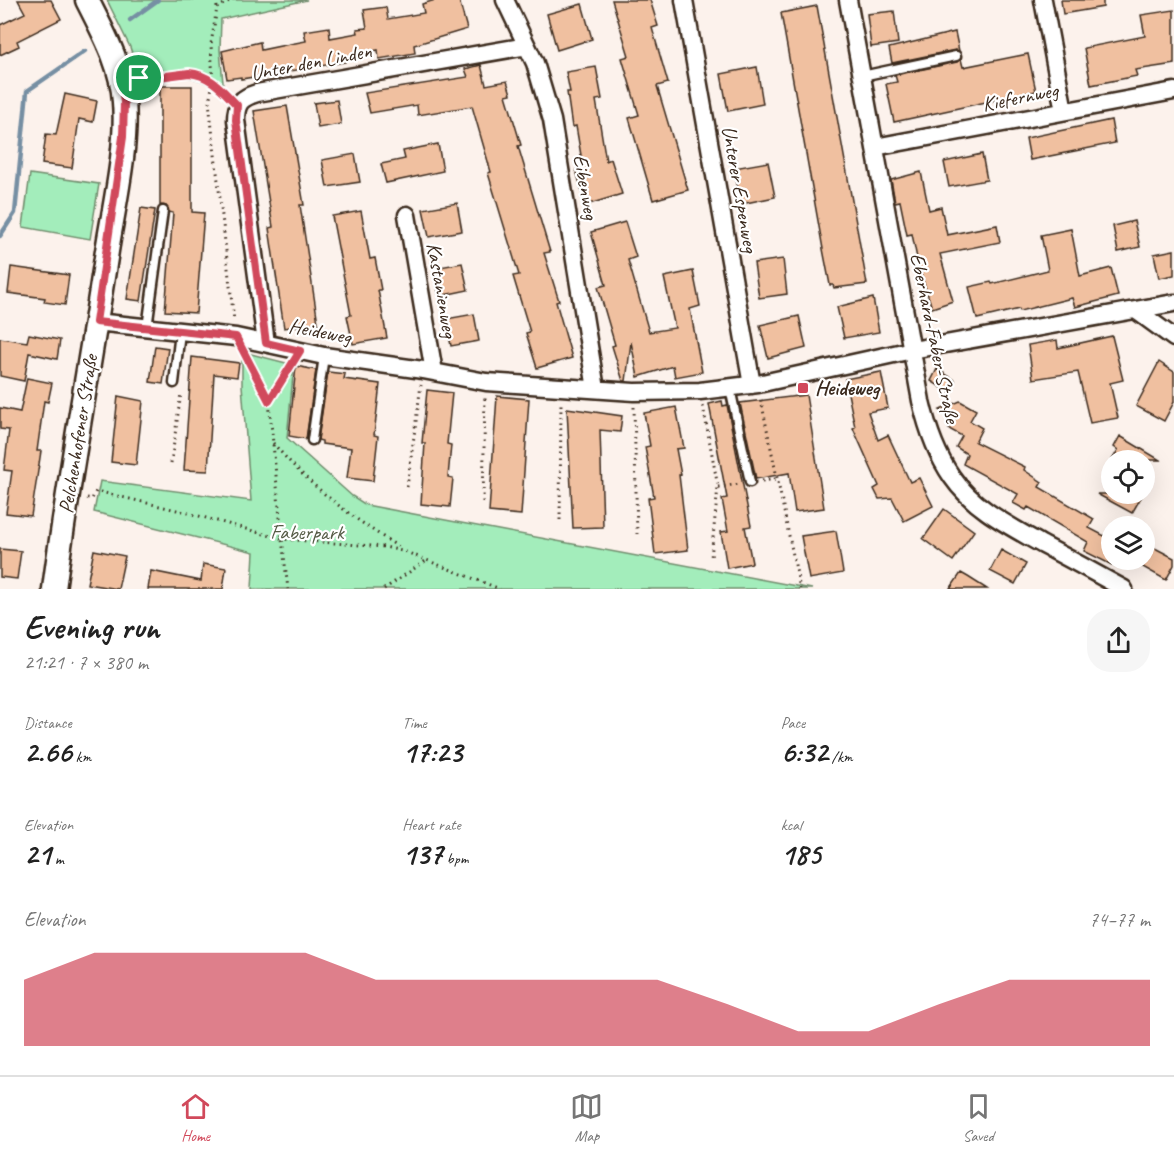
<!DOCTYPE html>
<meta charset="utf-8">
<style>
:root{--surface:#fff;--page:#f6f6f6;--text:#222;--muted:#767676;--line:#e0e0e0;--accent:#d1495b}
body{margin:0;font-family:Caveat,sans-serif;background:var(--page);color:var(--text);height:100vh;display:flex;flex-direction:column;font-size:22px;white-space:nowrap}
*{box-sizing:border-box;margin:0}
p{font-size:20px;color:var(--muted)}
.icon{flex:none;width:33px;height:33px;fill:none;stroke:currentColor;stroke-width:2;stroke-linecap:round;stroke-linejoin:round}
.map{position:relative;height:589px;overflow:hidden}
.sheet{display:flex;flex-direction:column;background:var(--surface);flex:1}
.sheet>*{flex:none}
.fabs{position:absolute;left:1101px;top:450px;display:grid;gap:12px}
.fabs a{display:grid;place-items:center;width:54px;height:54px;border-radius:50%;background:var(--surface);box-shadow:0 6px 24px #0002;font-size:30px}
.pin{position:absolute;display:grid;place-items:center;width:51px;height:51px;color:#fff;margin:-26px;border:3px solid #fff;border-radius:50%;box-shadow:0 2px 6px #0007}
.round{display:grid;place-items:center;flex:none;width:63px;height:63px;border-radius:24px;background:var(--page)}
.headline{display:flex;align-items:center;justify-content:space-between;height:102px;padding:0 24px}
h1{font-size:33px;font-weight:800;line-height:45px}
.metrics{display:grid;grid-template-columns:repeat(3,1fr);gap:9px;height:102px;padding:6px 24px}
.metrics div{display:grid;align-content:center}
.metrics b{font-size:30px;font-weight:800}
.metrics small{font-size:16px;font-weight:400}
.metrics p{font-size:16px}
.chart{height:168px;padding:12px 24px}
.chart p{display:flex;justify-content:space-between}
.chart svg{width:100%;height:108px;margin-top:6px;fill:var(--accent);opacity:.7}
.dock{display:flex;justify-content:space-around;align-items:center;height:84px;border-top:2px solid var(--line);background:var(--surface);font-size:16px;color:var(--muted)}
.dock a{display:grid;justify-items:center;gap:3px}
.dock .active{color:var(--accent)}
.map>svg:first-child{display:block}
.green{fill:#a3edbb;stroke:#6f8c6c;stroke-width:1.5}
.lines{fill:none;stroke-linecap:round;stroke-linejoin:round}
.stream{stroke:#768fa3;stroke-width:4.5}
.building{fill:#f0c0a0;stroke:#3b2a1e;stroke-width:1.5}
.service-casing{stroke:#3b2a1e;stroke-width:13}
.minor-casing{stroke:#3b2a1e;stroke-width:21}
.secondary-casing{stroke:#3b2a1e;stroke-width:27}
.path{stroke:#3b2a1e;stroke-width:3;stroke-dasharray:1.5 4.5;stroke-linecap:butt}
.service{stroke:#fff;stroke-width:8}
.minor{stroke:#fff;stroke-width:16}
.secondary{stroke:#fff;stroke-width:22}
.route-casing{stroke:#fff;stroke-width:12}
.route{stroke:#d1495b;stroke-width:8}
.poi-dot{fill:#d1495b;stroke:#fff;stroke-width:2}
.labels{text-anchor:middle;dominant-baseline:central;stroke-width:4.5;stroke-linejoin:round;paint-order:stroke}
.street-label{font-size:21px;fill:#3b2a1e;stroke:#fff}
.poi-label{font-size:21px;font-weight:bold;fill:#3b2a1e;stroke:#fff;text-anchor:start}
.park-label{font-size:21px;fill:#555b45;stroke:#fff}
</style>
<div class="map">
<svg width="1174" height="589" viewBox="0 0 1174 589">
<rect width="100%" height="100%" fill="#fcf2ec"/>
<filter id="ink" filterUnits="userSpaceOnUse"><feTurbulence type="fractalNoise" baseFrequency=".0167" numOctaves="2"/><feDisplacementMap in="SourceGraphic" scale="12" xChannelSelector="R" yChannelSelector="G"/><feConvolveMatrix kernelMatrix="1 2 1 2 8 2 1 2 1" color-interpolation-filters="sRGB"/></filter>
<g filter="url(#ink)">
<path class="green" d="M107 0H307L221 19 220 50 223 83 217 89C189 70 172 77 141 82L130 47Z
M30 174 99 184 90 239 23 227Z
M247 353 294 365 287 438 352 496 366 505 812 589H252L254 552 94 512 100 481 251 501 242 385V361Z"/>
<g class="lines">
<path class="stream" d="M130 20 158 0
M0 236 15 213 27 91 85 51"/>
</g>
<path class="building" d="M18 0H51L61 19 17 41 19 46 0 55V25L25 13Z
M435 0H459L467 29 414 45 415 53 379 59 378 50 344 57 345 62 241 79V77L227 79 222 51 260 42 261 50 290 44 306 41 304 31 329 27 330 38 358 33 357 29 367 28 364 10 386 7 388 19 424 13 422 4Z
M612 0H650L658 26 652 28 668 83 657 86 688 190 653 200 629 118 639 115 622 58 629 56Z
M1061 0H1103V7L1063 14Z
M582 4 592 39 557 50 547 14Z
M817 6 867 284 834 288 833 285H830L823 249 781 13Z
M1174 10V64L1135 70 1137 76 1091 85 1084 48 1145 36 1141 15Z
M894 11 898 43 871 47 867 14Z
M955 32 959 51 955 50 892 63 889 48Z
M1028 54 1036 91 894 122 886 84 897 82 895 75 957 62 961 59 963 67Z
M481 65 486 85 507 81 511 94 506 95 521 145 518 146 550 252 544 253 559 301 556 302 572 358 537 368 526 333 530 332 513 276 519 275 488 173 491 172 472 106 418 115 417 105 370 113 365 93 468 77 465 69Z
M596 67 602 99 596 100 606 161 611 159 622 194 586 205 576 170 583 167 576 126 572 127 567 92H570L566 72Z
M757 67 763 104 728 111 721 74Z
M160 86H192V212L204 213 196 313 165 311 173 213 169 212 166 206 160 205Z
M65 94 97 101 93 122 79 119 72 168 42 164 46 134 56 135Z
M337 100 341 124 318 128 314 103Z
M287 106 304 205H300L318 323 284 328 269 228 273 227 254 111Z
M1111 120 1115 143 1030 160 1026 138Z
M438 144 443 171 386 183 381 164 405 159 403 151Z
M355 154 360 182 327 187 322 160Z
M982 154 987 180 949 187 944 162Z
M768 162 775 197 741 204 734 168Z
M921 172 929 210 941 207 947 235 997 225 1000 242 940 254 953 301 932 308 919 268 912 234 907 235 900 201 895 202 891 180Z
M457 203 462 231 429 237 423 209Z
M141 208 155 210 141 301 127 299Z
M361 211 370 259 375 258 381 290H378L387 338 353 344 347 316 351 315 332 216Z
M1134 221 1140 247 1118 252 1113 226Z
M625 222 636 257 628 260 649 332 675 328 664 277 693 271 700 306 690 309 702 372 675 377 673 366 638 377 631 342 626 381H623L612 346 615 345 598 287 606 285 591 232Z
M1071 229 1080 276 1111 268 1118 296 1075 307 1072 298 1020 311 1019 309 977 319 969 287 991 282 992 284 1048 270 1041 235Z
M1174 250V275L1159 278 1154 254Z
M783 259 787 294 759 298 754 263Z
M462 263 468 290 439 296 434 268Z
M11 267 69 275 65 305 44 302 45 298 8 293Z
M873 298 879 332 844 338 837 307Z
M474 314 479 341 451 346 446 319Z
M799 316 806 348 768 358 760 325Z
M29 334 60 340 57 359 29 353 24 381 0 376V338L27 342Z
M1112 336 1123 380 1110 383 1118 418 1090 423 1078 372 1033 379 1028 345 1057 340 1058 348Z
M155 346 168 348 163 384 150 382Z
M192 357 239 363 237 377 214 374 208 471 184 470Z
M1159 362 1174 372V402L1164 421 1136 406Z
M296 366 316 370 306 439 289 436Z
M937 369 955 380 952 394 931 381Z
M328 372 345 374 344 379 380 384 374 435 378 436 373 481 347 478 351 448 322 444V441L318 440Z
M881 372 888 408 868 412 878 440 888 435 910 482 919 478 933 506 904 521 892 498 879 499 874 489 879 486 853 428 855 427 845 379Z
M27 378 52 383 48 402 44 401 37 451H41L31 516 6 513 12 471 4 470 9 430 0 429V408L20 412Z
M427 390 452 393 447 444 451 445 448 477 453 478 450 507 421 504 425 443H422Z
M806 395 824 508 795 512 789 473 756 479 740 403Z
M118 396 143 401 136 465 111 462Z
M497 396 529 399 521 515 489 512Z
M722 401 723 406 727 405 751 526 745 527 752 563 727 568 721 532 728 531 722 499 727 498 709 404Z
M960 401 976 410 970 421 982 428 975 442 1025 467 1024 470 1042 482 1039 487 1094 519 1089 528 1112 540V565L1084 551 1088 542 1028 507 1026 510 1013 503 1018 494 963 464 967 454 956 447 962 436 949 429 955 419 940 410Z
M676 407 684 448 676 449 681 475H679L688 550 655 554 648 498 654 497 645 447 650 446 644 413Z
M567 408 622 416 620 432 600 430 603 527 573 528Z
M1120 436 1160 460H1112L1118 450 1114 447Z
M1097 494H1143L1132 513Z
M944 509 974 531 953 561 923 539Z
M836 531 843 573 809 579 801 536Z
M1151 546 1174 558V565L1166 580 1141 566Z
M0 549 21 551 17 579 0 577Z
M94 550 125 556 118 589 87 584Z
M1001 550 1026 564 1015 584 990 571Z
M203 564 226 568 223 589H148L151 571 201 581Z
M961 573 968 577 987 589H950Z"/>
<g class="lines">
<g class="service-casing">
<path id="service" d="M862 76 956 56
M147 328 163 211
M174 383 180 332
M730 388 750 482
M312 440 324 356"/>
</g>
<g class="minor-casing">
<path id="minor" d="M505 0 535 63 552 120 596 389
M684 0 752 385
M848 0 921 401C927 427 936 454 952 477 974 509 1010 526 1043 545 1070 559 1097 574 1124 589
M1043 0 1064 111
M875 147 1174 91
M407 215 434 372
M1137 311 1174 338
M96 322 236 337 324 356 423 370 486 382 634 392 700 391 758 384 912 350 1174 303
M266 343 236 120C236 103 241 98 257 93L527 46"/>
</g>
<g class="secondary-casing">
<path id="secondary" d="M54 589C69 476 90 364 107 251 114 206 128 146 124 102 122 65 103 32 87 0"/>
</g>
<path class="path" d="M216 0 217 8 211 44 213 82 209 102 234 321
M217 8 231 0
M140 78C178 74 198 64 227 95
M245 355 269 401 282 539 288 589
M761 400 800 589
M269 401 292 365
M703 406 718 487 711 558
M634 407 637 534
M273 443C309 486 355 520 402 549
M171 463 181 393
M762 481 776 479
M407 487 421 385
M718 487 740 484
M87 498 92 499 96 491 181 511 282 539 385 547 406 552 500 589
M483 502 485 396
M560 520 561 402
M384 589 427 560"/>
<use href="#service" class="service"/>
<use href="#minor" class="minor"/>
<use href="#secondary" class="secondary"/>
</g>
</g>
<g class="lines" filter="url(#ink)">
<g class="route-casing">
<path id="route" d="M189 73C211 75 223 91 237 105L236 120 266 343 300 351 269 401 236 337 96 322 123 137 124 102 121 82Z"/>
</g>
<use href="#route" class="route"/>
</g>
<rect class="poi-dot" x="797" y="382" width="12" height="12" rx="3"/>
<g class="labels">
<g class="street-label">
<text transform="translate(311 62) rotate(-11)">Unter den Linden</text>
<text transform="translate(1020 97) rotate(-11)">Kiefernweg</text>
<text transform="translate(586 187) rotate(80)">Eibenweg</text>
<text transform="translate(740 189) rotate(80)">Unterer Espenweg</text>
<text transform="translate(442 290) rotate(80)">Kastanienweg</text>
<text transform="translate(320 331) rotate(11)">Heideweg</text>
<text transform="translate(935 338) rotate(78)">Eberhard-Faber-Straße</text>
<text transform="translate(78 434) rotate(-81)">Pelchenhofener Straße</text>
</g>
<g class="poi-label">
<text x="815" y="388">Heideweg</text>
</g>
<g class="park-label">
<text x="307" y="532">Faberpark</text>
</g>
</g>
</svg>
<div class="fabs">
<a><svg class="icon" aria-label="locate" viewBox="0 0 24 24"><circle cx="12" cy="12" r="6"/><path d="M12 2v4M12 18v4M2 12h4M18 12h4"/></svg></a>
<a><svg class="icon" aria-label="layers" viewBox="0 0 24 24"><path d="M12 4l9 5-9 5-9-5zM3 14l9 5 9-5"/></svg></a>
</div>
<div class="pin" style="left:139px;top:78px;background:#1e9e55"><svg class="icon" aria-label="arrive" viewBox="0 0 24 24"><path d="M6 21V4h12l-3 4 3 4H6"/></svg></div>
</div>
<section class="sheet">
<div class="headline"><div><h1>Evening run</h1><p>21:21 · 7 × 380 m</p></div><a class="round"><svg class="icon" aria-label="share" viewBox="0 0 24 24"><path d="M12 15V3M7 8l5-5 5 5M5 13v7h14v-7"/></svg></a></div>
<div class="metrics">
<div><p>Distance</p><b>2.66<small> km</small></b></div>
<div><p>Time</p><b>17:23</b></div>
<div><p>Pace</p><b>6:32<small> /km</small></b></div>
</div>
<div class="metrics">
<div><p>Elevation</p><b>21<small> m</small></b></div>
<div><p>Heart rate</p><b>137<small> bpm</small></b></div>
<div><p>kcal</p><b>185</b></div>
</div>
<div class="chart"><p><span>Elevation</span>74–77 m</p>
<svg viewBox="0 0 160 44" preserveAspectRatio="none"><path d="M0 44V17L10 6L20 6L30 6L40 6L50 17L60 17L70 17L80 17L90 17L100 27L110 38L120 38L130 27L140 17L150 17L160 17V44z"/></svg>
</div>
</section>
<nav class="dock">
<a class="active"><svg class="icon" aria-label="home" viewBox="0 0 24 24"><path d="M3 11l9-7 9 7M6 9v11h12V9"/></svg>Home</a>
<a><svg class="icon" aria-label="map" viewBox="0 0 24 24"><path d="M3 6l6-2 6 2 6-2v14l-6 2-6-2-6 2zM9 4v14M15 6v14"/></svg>Map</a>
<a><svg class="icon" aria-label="saved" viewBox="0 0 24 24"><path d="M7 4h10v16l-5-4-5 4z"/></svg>Saved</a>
</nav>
